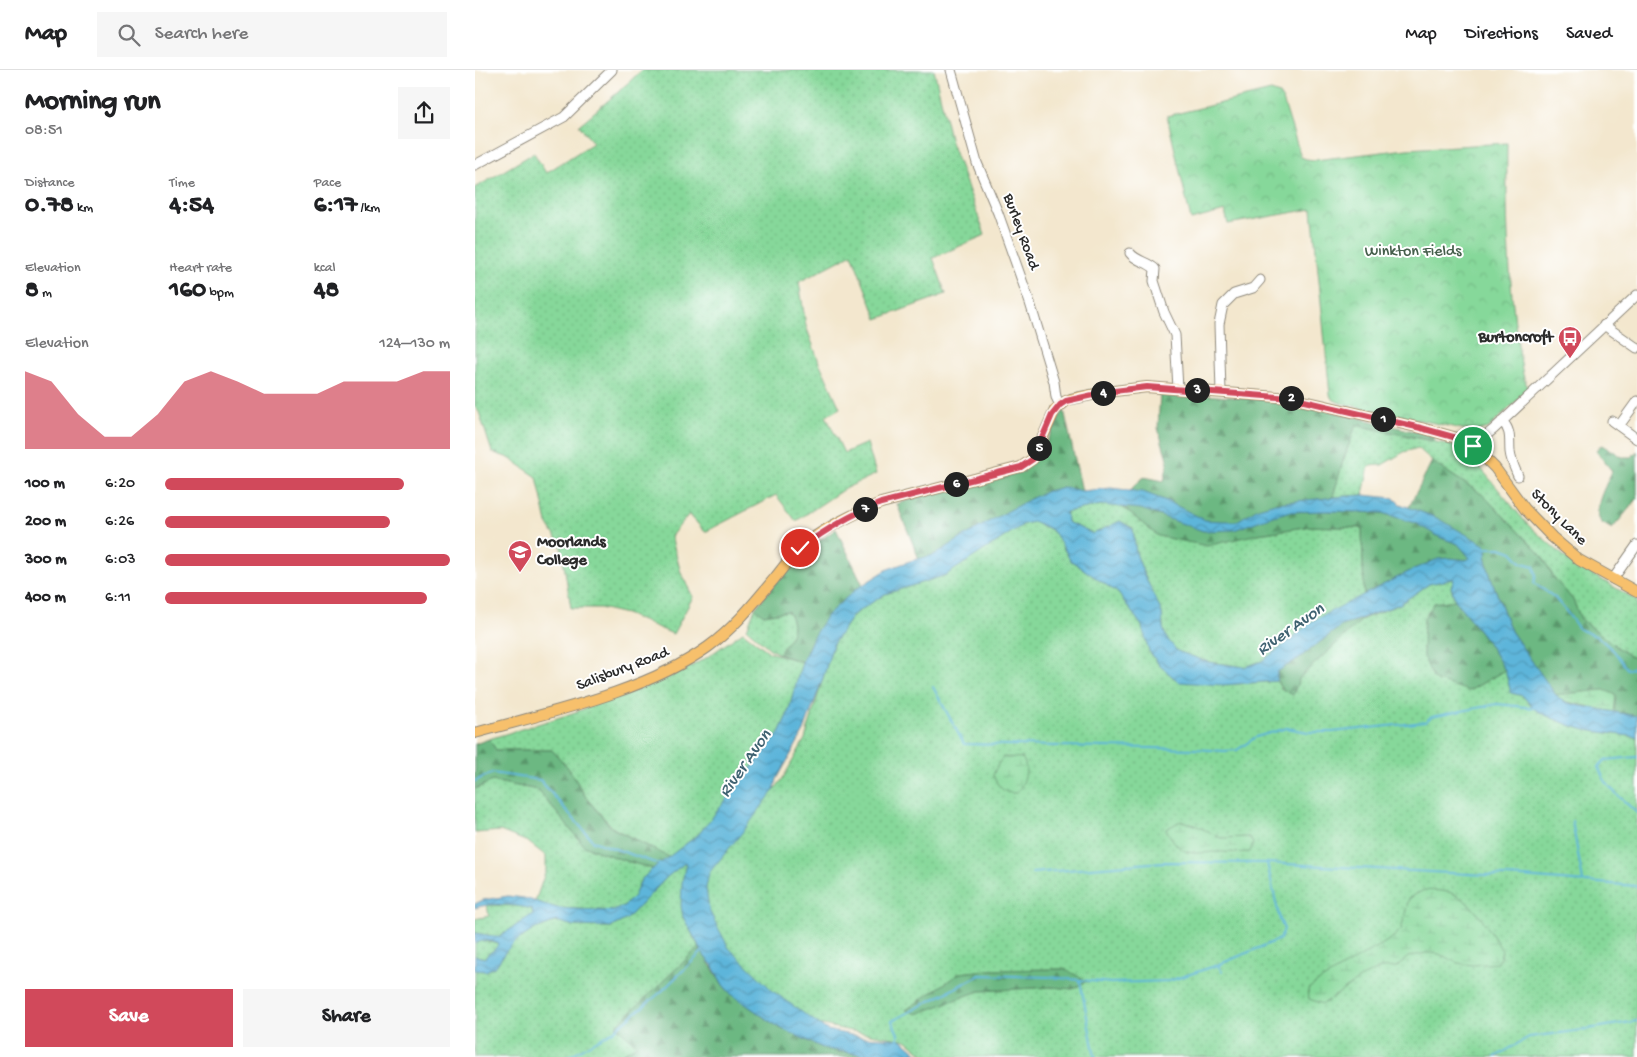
<!DOCTYPE html>
<meta charset="utf-8">
<style>
:root{--surface:#fff;--page:#f6f6f6;--text:#202124;--muted:#757577;--line:#e0e0e0;--accent:#d1495b}
body{margin:0;font-family:"Gochi Hand",sans-serif;background:var(--page);color:var(--text);height:100vh;display:flex;flex-direction:column;font-size:19px;white-space:nowrap}
*{box-sizing:border-box;margin:0}
p{font-size:16px;color:var(--muted)}
.icon{flex:none;width:28px;height:28px;fill:none;stroke:currentColor;stroke-width:2;stroke-linecap:round;stroke-linejoin:round}
.map{position:relative;flex:1;overflow:hidden}
.drawer{display:flex;flex-direction:column;background:var(--surface);width:475px}
.drawer>*{flex:none}
.pin{position:absolute;display:grid;place-items:center;width:42px;height:42px;color:#fff;margin:-21px;border:2px solid #fff;border-radius:50%;box-shadow:0 1px 5px #0007}
.km{position:absolute;width:25px;height:25px;margin:-12px;border-radius:50%;background:#222;color:#fff;font-size:14px;line-height:25px;text-align:center}
.round{display:grid;place-items:center;flex:none;width:52px;height:52px;border-radius:0px;background:var(--page)}
.head{display:flex;align-items:center;justify-content:space-between;height:85px;padding:0 25px}
h1{font-size:28px;font-weight:700;line-height:38px}
.stats{display:grid;grid-template-columns:repeat(3,1fr);gap:8px;height:85px;padding:5px 25px}
.stats div{display:grid;align-content:center}
.stats b{font-size:25px;font-weight:700}
.stats small{font-size:14px;font-weight:400}
.stats p{font-size:14px}
.chart{height:140px;padding:10px 25px}
.chart p{display:flex;justify-content:space-between}
.chart svg{width:100%;height:90px;margin-top:5px;fill:var(--accent);opacity:.7}
.button{display:flex;gap:10px;margin-top:auto;padding:10px 25px}
.button a{flex:1;height:58px;border-radius:0px;background:var(--accent);color:#fff;font-size:20px;font-weight:700;line-height:58px;text-align:center}
.button a+a{background:var(--page);color:var(--text)}
ul{padding:0 25px;list-style:none;font-size:16px}
li{display:grid;grid-template-columns:80px 60px 1fr;align-items:center;height:38px}
li i{height:12px;border-radius:6px;background:var(--accent)}
header{display:flex;align-items:center;gap:30px;box-sizing:border-box;height:70px;padding:0 25px;background:var(--surface);border-bottom:1px solid var(--line)}
header strong{font-size:24px}
nav{display:flex;gap:28px;margin-inline-start:auto;font-size:18px}
.search{width:350px;height:45px;background:var(--page);display:flex;align-items:center;gap:12px;box-sizing:border-box;padding:0 18px;border-radius:0px;color:var(--muted);font-size:19px}
main{display:flex;flex:1;min-height:0}
.map>svg:first-child{display:block}
.grass{fill:url(#grass-dots);stroke:#588262;fill-rule:evenodd}
.forest{fill:url(#forest-firs);stroke:#4c7256}
.wetland{fill:url(#wetland-marsh);stroke:#588262}
.park{fill:url(#park-crowns);stroke:#588262}
.water{fill:url(#water-waves);stroke:#447082;fill-rule:evenodd}
.lines{fill:none;stroke-linecap:round;stroke-linejoin:round}
.stream{stroke:#5db5da;stroke-width:2}
.minor-casing{stroke:#8f897c;stroke-width:11}
.major-casing{stroke:#8f897c;stroke-width:12}
.minor{stroke:#fff;stroke-width:9}
.major{stroke:#f7c06c;stroke-width:10}
.route-casing{stroke:#fff;stroke-width:10}
.route{stroke:#d1495b;stroke-width:6}
.labels{text-anchor:middle;dominant-baseline:central;stroke-width:4;stroke-linejoin:round;paint-order:stroke}
.street-label{font-size:16px;fill:#2b2b2b;stroke:#fff}
.park-label{font-size:16px;fill:#465f4c;stroke:#fff}
.poi-label{font-size:16px;font-weight:bold;fill:#2b2b2b;stroke:#fff;text-anchor:end}
.water-label{font-size:18px;font-style:italic;fill:#3f6271;stroke:#fff}
</style>
<header>
<strong>Map</strong>
<div class="search"><svg class="icon" aria-label="search" viewBox="0 0 24 24"><circle cx="10" cy="10" r="6"/><path d="M15 15l6 6"/></svg>Search here</div>
<nav><a>Map</a><a>Directions</a><a>Saved</a></nav>
</header>
<main>
<section class="drawer">
<div class="head"><div><h1>Morning run</h1><p>08:51</p></div><a class="round"><svg class="icon" aria-label="share" viewBox="0 0 24 24"><path d="M12 15V3M7 8l5-5 5 5M5 13v7h14v-7"/></svg></a></div>
<div class="stats">
<div><p>Distance</p><b>0.78<small> km</small></b></div>
<div><p>Time</p><b>4:54</b></div>
<div><p>Pace</p><b>6:17<small> /km</small></b></div>
</div>
<div class="stats">
<div><p>Elevation</p><b>8<small> m</small></b></div>
<div><p>Heart rate</p><b>160<small> bpm</small></b></div>
<div><p>kcal</p><b>48</b></div>
</div>
<div class="chart"><p><span>Elevation</span>124–130 m</p>
<svg viewBox="0 0 160 44" preserveAspectRatio="none"><path d="M0 44V6L10 11L20 27L30 38L40 38L50 27L60 11L70 6L80 11L90 17L100 17L110 17L120 11L130 11L140 11L150 6L160 6V44z"/></svg>
</div>
<ul>
<li><b>100 m</b>6:20<i style="width:84%"></i></li>
<li><b>200 m</b>6:26<i style="width:79%"></i></li>
<li><b>300 m</b>6:03<i style="width:100%"></i></li>
<li><b>400 m</b>6:11<i style="width:92%"></i></li>
</ul>
<div class="button"><a>Save</a><a>Share</a></div>
</section>
<div class="map">
<svg width="1162" height="987" viewBox="0 0 1162 987">
<defs>
<pattern id="grass-dots" width="8" height="8" patternUnits="userSpaceOnUse" patternTransform="scale(1.25)"><rect width="8" height="8" fill="#86d89a"/><path d="M2 2h.1M6 6h.1" fill="none" stroke="#74ba85" stroke-width="1.8" stroke-linecap="round"/></pattern>
<pattern id="forest-firs" width="22" height="20" patternUnits="userSpaceOnUse" patternTransform="scale(1.25)"><rect width="22" height="20" fill="#6cb882"/><path d="M5 1l3.5 6h-7zM16 11l3.5 6h-7z" fill="#59966b"/></pattern>
<pattern id="wetland-marsh" width="20" height="14" patternUnits="userSpaceOnUse" patternTransform="scale(1.25)"><rect width="20" height="14" fill="#86d89a"/><path d="M1 5h8M5 5V1M11 12h8M15 12V8" fill="none" stroke="#74ba85"/></pattern>
<pattern id="park-crowns" width="20" height="18" patternUnits="userSpaceOnUse" patternTransform="scale(1.25)"><rect width="20" height="18" fill="#86d89a"/><path d="M2 6a3 3 0 1 1 6 0M12 15a3 3 0 1 1 6 0" fill="none" stroke="#74ba85"/></pattern>
<pattern id="water-waves" width="16" height="10" patternUnits="userSpaceOnUse" patternTransform="scale(1.25)"><rect width="16" height="10" fill="#5db5da"/><path d="M0 5q4-4 8 0t8 0" fill="none" stroke="#4d93b1"/></pattern>
</defs>
<rect width="100%" height="100%" fill="#fff"/>
<filter id="ink" filterUnits="userSpaceOnUse"><feTurbulence type="fractalNoise" baseFrequency=".02" numOctaves="2"/><feDisplacementMap in="SourceGraphic" scale="10" xChannelSelector="R" yChannelSelector="G"/><feConvolveMatrix kernelMatrix="1 2 1 2 8 2 1 2 1" color-interpolation-filters="sRGB"/></filter>
<filter id="wash" filterUnits="userSpaceOnUse"><feTurbulence type="fractalNoise" baseFrequency=".0096" numOctaves="4" result="noise"/><feDisplacementMap in="SourceGraphic" scale="20" xChannelSelector="R" yChannelSelector="G"/><feGaussianBlur stdDeviation="1.12" result="paint"/><feColorMatrix in="noise" values="0 0 0 0 0 0 0 0 0 0 0 0 0 0 0 0 0 1.4 0 .05"/><feComposite in="paint" operator="in"/></filter>
<g filter="url(#wash)">
<rect width="100%" height="100%" fill="#f3e7ce"/>
<path class="grass" d="M167 0H459L476 72 510 165 458 188 471 224 402 249 377 184 324 212 331 256 344 292 365 338 351 346 369 383 392 373 401 404 369 419 321 451 301 425 230 462 214 444 196 466 206 503 218 527 198 564 151 544 125 538H96L86 476 72 453 62 407 34 388 17 382 4 342 0 337V118L59 83 71 103 118 73 104 55 142 23Z
M881 355 989 378 1053 455 1097 493 1162 530V589L1154 586 1106 549 1098 530 1079 508 1067 486 1008 425 963 396 943 378 929 382 907 395 894 396 888 425 857 427 868 391Z
M626 435 646 436 683 466 783 464 836 456 887 458 889 525 867 537 787 591 770 597 733 592 702 581 690 567 688 558 687 543 668 502 661 483 658 458 645 451 618 464 592 452 591 442Z
M558 452 575 459 583 468 595 490 643 523 667 556 674 581 685 596 748 615 802 611 806 619 818 624 825 607 888 549 925 534 954 514 978 509 979 510 976 518 980 530 959 533 949 550 948 586 994 621 1030 600 1036 623 1048 626 1058 638 1070 645 1094 655 1111 660 1162 667V987H769L768 985 765 987H452L431 970 371 960 343 954 290 919 248 877 230 838 228 806 307 710 330 669 358 574 378 545 410 524 471 505 549 454ZM590 899 598 919 577 917 504 921 431 940 485 903 512 900Z
M280 538 289 545 313 541C324 561 315 566 304 584L295 579 272 559Z
M268 562 294 582 327 592 313 643 304 663 224 764 194 787 138 758 112 729 94 699 77 680H21L14 669 89 646 156 622 207 601 231 588Z
M17 711 63 720 109 776 148 790 179 799 166 810 159 826 150 835 139 841 82 838 60 832 71 800V786L53 772 25 761 0 763V719Z
M212 791 209 803 208 847 224 877 141 956 163 975 142 987H0V900L11 901 21 896 31 881 41 871 60 859 82 851 99 856 136 857 152 849 192 807Z
M12 835 45 836 57 839 58 845 24 867 0 863V849L14 846Z
M3 871H9L24 874C20 881 14 882 10 888L0 886V874Z"/>
<path class="forest" d="M685 322 813 331 959 366V371L881 355 868 391 854 441 907 443 928 449 957 391 963 396 1008 425 1067 486 1079 508 1098 530 1106 549 1154 586 1162 589V646L1139 642 1141 625 1129 620 1080 625 1036 561 1016 508 1010 487 991 490 985 489 941 498 889 525 887 458 836 456 783 464 732 476 683 466 646 436 658 417 669 407 689 411 693 392 683 358Z
M589 340 607 421 588 417 513 452 459 485 444 489 422 434 563 389 583 349Z
M1126 375 1135 379 1147 387H1156L1162 381V429L1137 459C1134 457 1130 455 1127 453 1115 441 1132 414 1137 401L1121 381Z
M361 459 388 515 381 519 338 567 327 592 304 584C315 566 324 561 313 541L289 545 280 538 324 485Z
M980 530 1012 571 1030 600 994 621 959 610 948 586 949 549 959 533Z
M888 549 825 607 818 625C805 618 802 617 802 602L824 588 866 556Z
M14 669 21 680H77L94 699 112 729 137 758 194 787 179 799 148 790 109 776 63 720 17 711 0 719V674Z
M224 877 248 915 256 924 303 957 350 979 405 987H142L162 975 141 956Z
M590 899 612 911 598 919 577 917 504 921 442 944 431 940 485 903 512 900Z"/>
<path class="wetland" d="M1129 620 1141 625 1139 642 1088 631 1080 625Z
M528 687 547 688C555 698 549 715 541 723 528 724 523 716 518 705L522 696Z
M706 751 720 755 746 768 774 767 778 773 775 782C765 783 756 782 747 782 716 782 708 790 691 759Z
M949 820C957 821 966 820 973 822 996 827 1016 862 1027 881L1023 893 998 895 983 893 964 884 951 883 933 887 922 897 906 898 889 906 848 934 834 929 833 919 846 910 916 869 926 860 934 828Z"/>
<path class="park" d="M796 21 804 24 808 30 826 87 831 89 840 90 932 79 1032 73C1031 140 1033 208 1043 275 1046 289 1046 307 1054 319L1014 358 1002 361 992 360 865 333 857 329 855 325 837 139 753 154 750 141 716 150 692 46Z"/>
<path class="water" d="M588 417 607 421 636 418 668 422 692 431 730 450 748 451H762L783 438 800 433 872 426 888 425 919 428 925 434 960 447 1010 475 1013 482 1010 487 1016 508 1036 561 1080 624 1088 631 1101 635 1162 646V667L1111 660 1094 655 1070 645 1058 638 1048 626 1036 623 1030 600 1012 571 980 530 976 517 979 510 978 509 954 514 925 534 866 556 824 588 802 602V611L748 615 704 612 685 596 674 581 667 556 643 523 595 490 583 468 575 459 558 452 549 454 471 505 410 524 378 545 358 574 349 605 329 661 302 709 299 720 270 759 234 803 231 818 234 840 241 854 254 878 299 922 352 960 386 967 426 969 447 987H405L350 979 303 957 256 924 248 915 237 895 230 887 208 847 206 836 207 813 211 792 192 807 152 849 136 857 99 856 81 851 60 859 41 871 31 881 21 896 11 901 0 900V886L10 888C14 882 20 881 24 874 17 871 6 869 0 874V863L24 867 58 844 57 839C42 835 14 832 0 838V834L8 830 33 826 49 828 82 838 139 841 150 835 159 826 166 810 175 801 224 764 304 663 313 643 327 592 338 567 352 545 381 519 413 499 435 491 459 485 513 452 553 430 572 421ZM626 435 666 439 728 461 759 460 795 447 813 442 854 441 907 443 940 453 966 468 983 474 995 488 991 490 975 488 963 489 941 498 837 551 810 574 787 591 770 597 733 592 702 581 691 567 688 558 687 543 668 502 661 483 658 459 645 451 618 464 592 452 591 442Z"/>
<g class="lines">
<path class="stream" d="M1009 478H1026L1037 482 1047 493 1059 496 1061 505 1059 513 1079 527 1091 541 1104 559 1123 567 1139 581 1152 599 1162 598
M458 617 489 674 721 679 749 681 762 680 781 667 812 658 833 662H857L950 652 956 647 1022 634 1060 638
M1162 687 1130 690 1124 697C1129 717 1148 729 1162 743
M0 711 17 703 65 710 118 771 186 795
M1097 751 1108 811
M557 803 687 792 792 793 1048 807 1162 816
M743 895 747 902
M605 911 620 987
M423 970V964L417 951 505 905 574 907 636 913 694 911 743 895 805 869 809 859 805 850 792 793
M93 987 137 962 186 922 228 881
M916 987H921
M1020 987 1054 967 1101 961 1162 951"/>
</g>
</g>
<g filter="url(#ink)">
<g class="lines">
<g class="minor-casing">
<path id="minor" d="M476 0 502 93 523 143 555 233 579 312 581 327 585 335
M0 95 89 47 137 0
M655 183C662 192 672 191 680 199L679 211 689 242 700 265 703 319
M1129 255 1162 278
M746 322 744 254 748 235 759 224 778 218 785 210
M1027 351C1037 361 1034 370 1035 382 1036 391 1040 399 1043 406
M1137 351 1162 369
M1144 356 1162 331
M998 376 1019 359 1162 225
M1138 509 1162 475"/>
</g>
<g class="major-casing">
<path id="major" d="M0 663C75 642 170 622 233 577 259 558 279 533 299 509 308 498 316 486 326 477 349 458 378 444 406 433L546 397 558 389 580 340 591 331 596 329 631 322 672 317 816 328 946 358 982 368 998 376 1020 398 1050 439 1077 467 1104 490 1162 522"/>
</g>
<use href="#minor" class="minor"/>
<use href="#major" class="major"/>
</g>
</g>
<g class="lines" filter="url(#ink)">
<g class="route-casing">
<path id="route" d="M325 478C351 460 376 444 406 433L546 397 558 389 577 345 585 335 591 331 631 322 672 317 816 328 946 358 982 368 998 376"/>
</g>
<use href="#route" class="route"/>
</g>
<defs>
<g id="bus-pin" transform="scale(1.25)"><path d="M0 17L-7.5 6A9.5 9.5 0 1 1 7.5 6Z" fill="#d1495b" stroke="#fff"/><path d="M-5-6H5V4H4V6H2V4H-2V6H-4V4H-5ZM-3.5-4V0h7V-4ZM-3.5 1.2v1.5H-2V1.2ZM2 1.2v1.5H3.5V1.2Z" fill="#fff"/></g>
<g id="school-pin" transform="scale(1.25)"><path d="M0 17L-7.5 6A9.5 9.5 0 1 1 7.5 6Z" fill="#d1495b" stroke="#fff"/><path d="M0-5L7-2L0 1L-7-2ZM-4 1L0 2.5L4 1V4Q0 6-4 4Z" fill="#fff"/></g>
</defs>
<g fill-rule="evenodd">
<use href="#bus-pin" x="1095" y="268"/>
<use href="#school-pin" x="45" y="482"/>
</g>
<g class="labels">
<g class="street-label">
<text transform="translate(545 162) rotate(70)">Burley Road</text>
<text transform="translate(1083 448) rotate(45)">Stony Lane</text>
<text transform="translate(148 600) rotate(-21)">Salisbury Road</text>
</g>
<g class="park-label">
<text x="938" y="182">Winkton Fields</text>
</g>
<g class="poi-label">
<text x="1078" y="268">Burtoncroft</text>
<text x="62" y="473" text-anchor="start">Moorlands<tspan x="62" dy="18">College</tspan></text>
</g>
<g class="water-label">
<text transform="translate(816 560) rotate(-35)">River Avon</text>
<text transform="translate(271 694) rotate(-55)">River Avon</text>
</g>
</g>
</svg>
<div class="pin" style="left:998px;top:376px;background:#1e9e55"><svg class="icon" aria-label="arrive" viewBox="0 0 24 24"><path d="M6 21V4h12l-3 4 3 4H6"/></svg></div>
<div class="pin" style="left:325px;top:478px;background:#d93025"><svg class="icon" aria-label="check" viewBox="0 0 24 24"><path d="M5 12l5 5 9-10"/></svg></div>
<b class="km" style="left:908px;top:349px">1</b>
<b class="km" style="left:816px;top:328px">2</b>
<b class="km" style="left:722px;top:320px">3</b>
<b class="km" style="left:628px;top:323px">4</b>
<b class="km" style="left:564px;top:378px">5</b>
<b class="km" style="left:481px;top:414px">6</b>
<b class="km" style="left:390px;top:439px">7</b>
</div>
</main>
